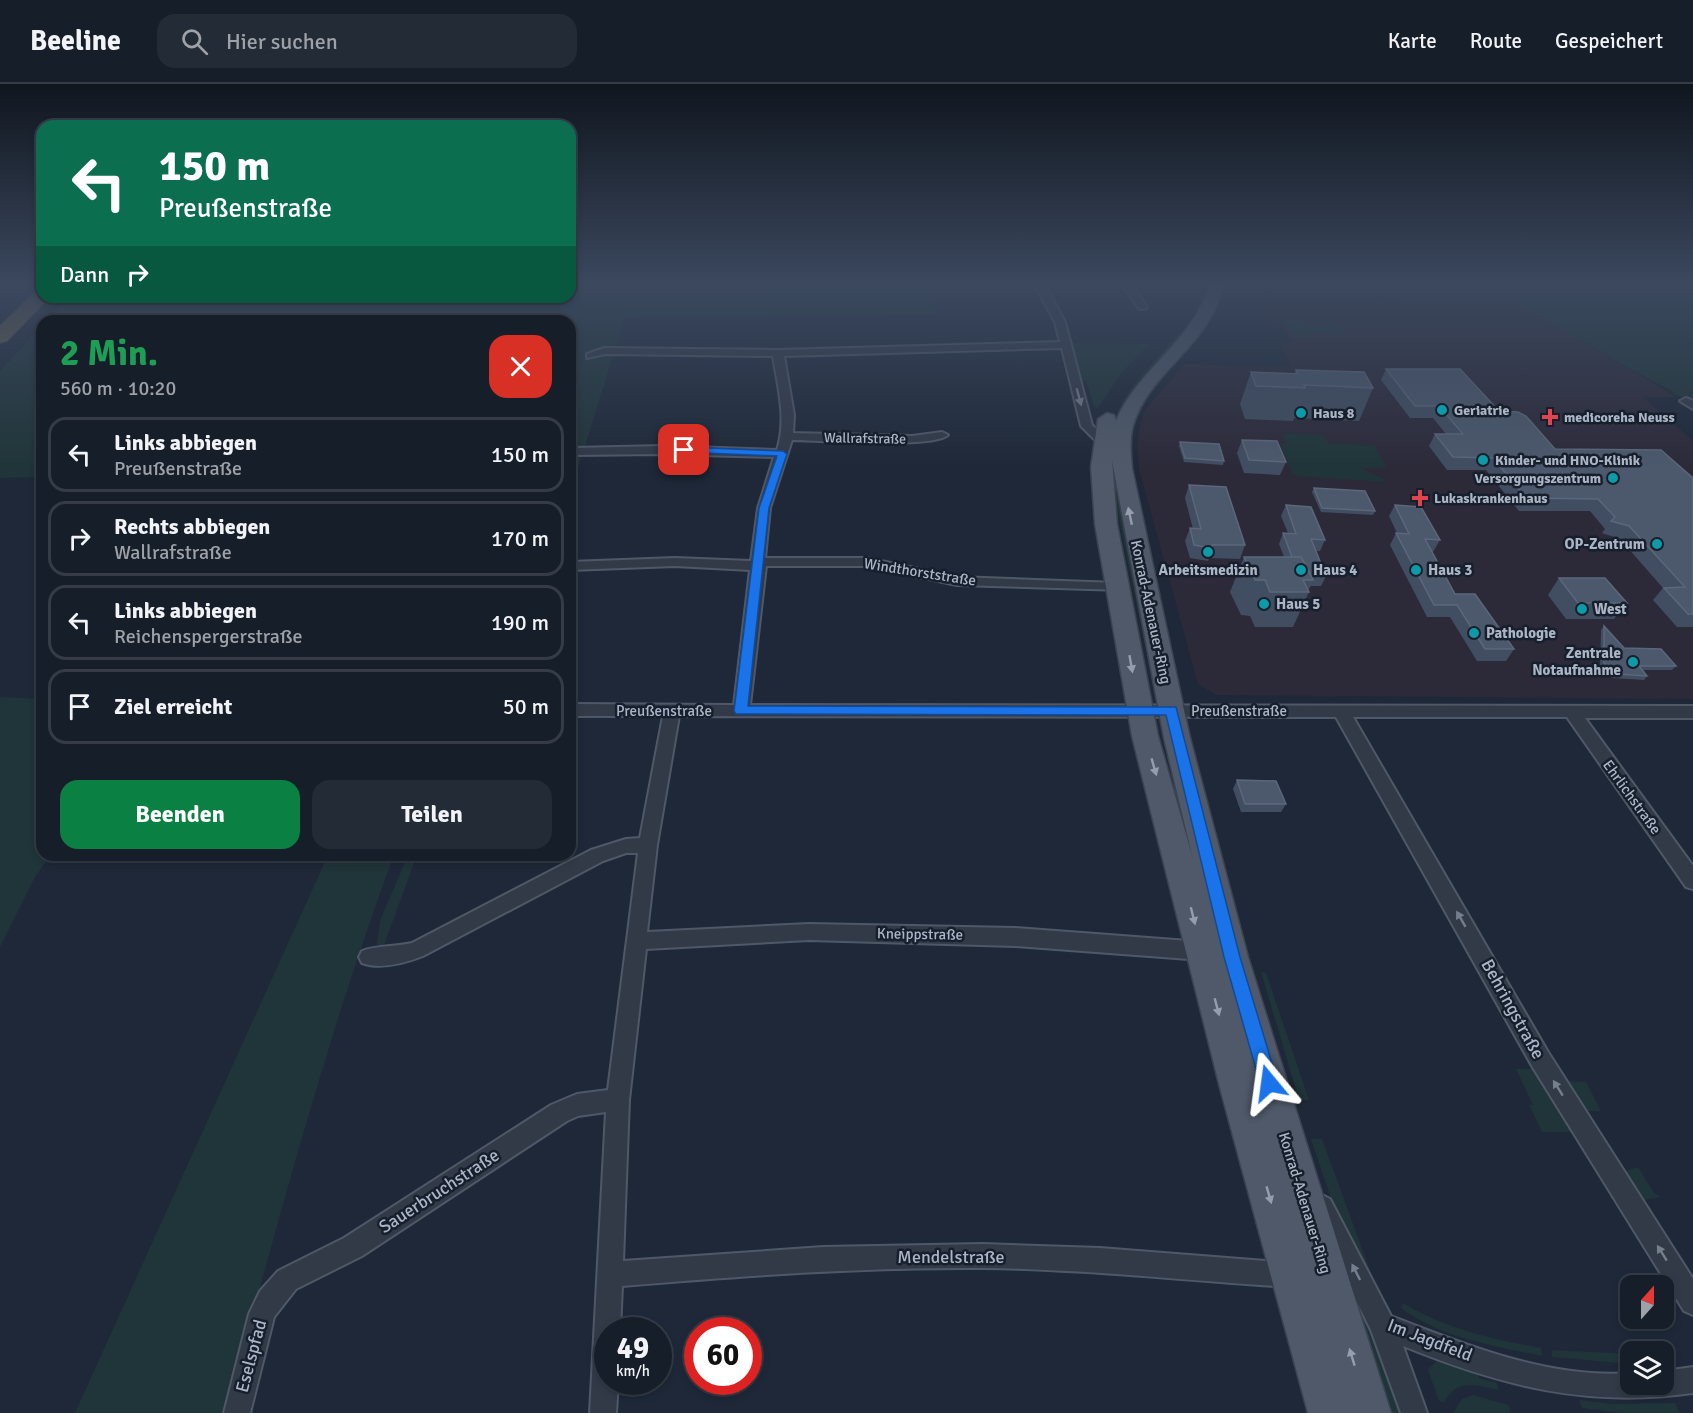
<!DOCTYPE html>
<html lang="de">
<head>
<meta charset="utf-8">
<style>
	body { margin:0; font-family:Signika,sans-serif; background:#232b36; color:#f1f3f6; height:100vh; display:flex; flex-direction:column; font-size:22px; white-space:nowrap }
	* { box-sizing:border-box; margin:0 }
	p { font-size:20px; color:#9ea2a8 }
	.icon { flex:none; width:33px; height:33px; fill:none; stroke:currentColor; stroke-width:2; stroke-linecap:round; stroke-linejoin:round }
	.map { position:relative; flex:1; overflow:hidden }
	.sheet { position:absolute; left:36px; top:231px; width:540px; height:546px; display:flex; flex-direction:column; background:#161e2a; border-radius:18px; box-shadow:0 3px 9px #0003,0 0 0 2px #353c47 }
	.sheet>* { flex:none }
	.hud { position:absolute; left:36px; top:36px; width:540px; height:183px; border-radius:18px; box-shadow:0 3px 9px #0003,0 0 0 2px #353c47; background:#0b6e4f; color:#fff; overflow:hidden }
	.needle { width:39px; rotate:21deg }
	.fabs { position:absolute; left:1620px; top:1191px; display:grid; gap:12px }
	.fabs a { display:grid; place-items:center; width:54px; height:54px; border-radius:12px; background:#161e2a; box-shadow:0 3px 9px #0003,0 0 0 2px #353c47; font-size:30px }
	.speed { position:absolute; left:594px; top:1233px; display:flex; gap:12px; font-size:30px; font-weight:700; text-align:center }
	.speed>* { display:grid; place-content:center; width:78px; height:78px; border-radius:50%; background:#161e2a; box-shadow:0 3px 9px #0003,0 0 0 2px #353c47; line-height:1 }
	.speed small { font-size:15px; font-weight:400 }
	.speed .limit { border:9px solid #d22; background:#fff; color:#111 }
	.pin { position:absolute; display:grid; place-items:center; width:51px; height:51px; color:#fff; margin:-26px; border-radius:12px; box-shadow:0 3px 9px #0006 }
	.me { position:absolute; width:66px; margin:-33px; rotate:344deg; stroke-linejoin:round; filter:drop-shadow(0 0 4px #0008) }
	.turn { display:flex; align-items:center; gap:21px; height:126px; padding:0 24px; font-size:27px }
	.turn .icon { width:78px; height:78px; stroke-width:2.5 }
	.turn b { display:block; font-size:42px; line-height:51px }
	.then { display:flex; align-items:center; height:57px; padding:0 24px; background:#0003; gap:12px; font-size:22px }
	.round { display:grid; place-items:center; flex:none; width:63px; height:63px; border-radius:18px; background:#232b36 }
	.overview { display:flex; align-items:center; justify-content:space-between; height:102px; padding:0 24px }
	h1 { font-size:36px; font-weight:800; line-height:45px; color:#1e9e55 }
	.button { display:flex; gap:12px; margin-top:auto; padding:12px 24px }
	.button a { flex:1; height:69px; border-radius:18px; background:#0b8043; color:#fff; font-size:24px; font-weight:800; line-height:69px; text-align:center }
	.button a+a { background:#232b36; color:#f1f3f6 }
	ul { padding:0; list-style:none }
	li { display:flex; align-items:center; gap:18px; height:75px; margin:0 12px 9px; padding:0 12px; border:3px solid #353c47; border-radius:18px }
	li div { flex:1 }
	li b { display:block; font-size:22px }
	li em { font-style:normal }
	header { display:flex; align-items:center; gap:36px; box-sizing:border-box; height:84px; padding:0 30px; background:#161e2a; border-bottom:2px solid #353c47 }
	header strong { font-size:28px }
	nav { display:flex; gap:33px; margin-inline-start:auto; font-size:21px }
	.search { width:420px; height:54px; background:#232b36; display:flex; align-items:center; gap:15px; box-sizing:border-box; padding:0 21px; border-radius:18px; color:#9ea2a8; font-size:22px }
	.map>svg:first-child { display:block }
</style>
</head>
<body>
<header>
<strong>Beeline</strong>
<div class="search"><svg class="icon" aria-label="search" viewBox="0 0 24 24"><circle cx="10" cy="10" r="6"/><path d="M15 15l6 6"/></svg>Hier suchen</div>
<nav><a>Karte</a><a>Route</a><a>Gespeichert</a></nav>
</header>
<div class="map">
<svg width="1693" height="1329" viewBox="0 0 1693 1329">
	<rect width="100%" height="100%" fill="#1e2838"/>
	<path fill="#2c2a39" d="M1498,206L1676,313H1643L1693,357V615L1216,611L1198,600L1139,385L1137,362L1140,340L1147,323L1185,280L1292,283L1280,259L1294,258L1280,239L1267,238L1263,232L1259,233L1264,227L1253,218L1345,216Z"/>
	<g fill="#203539">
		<path d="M570,198H929L938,230L625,233L570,410V237H47L69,213H570Z"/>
		<path d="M1208,198H1211C1197,257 1133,283 1118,335C1112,354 1114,376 1115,395L1156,595H1152L1111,395C1103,324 1132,302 1176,253C1191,237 1204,221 1208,198Z"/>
		<path d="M1410,198H1693V316L1672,310L1676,309L1630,285L1498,206L1424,209Z"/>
		<path d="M1301,236L1304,241L1337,240L1344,250L1310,249L1312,253H1298L1285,237Z"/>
		<path d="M42,242V393L0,394V287Z"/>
		<path d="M1075,259L1149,260L1122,288L1098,324L1094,323L1086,296H1079L1070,261Z"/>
		<path d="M1282,349L1323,351L1329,359L1374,361L1387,384H1361L1389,398L1297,392L1292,389L1281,360H1287Z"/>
		<path d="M0,613L42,615V771H51L35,793L0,863Z"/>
		<path d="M328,771H394C326,954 277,1141 226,1329H75Z"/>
		<path d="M408,771H417L384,861H377L380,837Z"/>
		<path d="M1261,888L1266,889L1309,1016H1299Z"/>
		<path d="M1516,985H1533L1573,1048H1542L1529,1021H1533Z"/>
		<path d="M1567,997L1586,998L1601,1027H1586Z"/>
		<path d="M1311,1055H1322L1372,1192L1335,1126Z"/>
		<path d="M1638,1083L1654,1109L1660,1113L1643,1116L1625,1087Z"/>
		<path d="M1346,1199L1352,1200L1389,1292L1401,1329H1386Z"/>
		<path d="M1403,1219C1446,1245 1492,1255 1541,1264L1542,1272C1494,1262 1441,1254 1401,1224Z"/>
		<path d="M1552,1266L1630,1270V1280L1552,1273Z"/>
		<path d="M1437,1277L1477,1286L1479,1294L1497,1299L1498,1306C1478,1301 1455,1295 1444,1318L1439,1317L1428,1286Z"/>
		<path d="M1473,1311L1508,1321L1511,1329H1453L1462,1315Z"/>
		<path d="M1579,1316L1613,1320L1675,1319L1680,1329H1624L1582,1324Z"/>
	</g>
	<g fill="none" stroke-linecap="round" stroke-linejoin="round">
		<defs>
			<g id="street">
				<path d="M1033,198H1043L1065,238L1092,341L1107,356V360H1099L1081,342L1062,264L784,272L794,331L793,349L912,352L942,348L948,351C932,365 819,356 792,356L770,424L765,474H867L957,493L1117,499L1122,500V506L957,501L867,482H766L750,621L1693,622V634H1585L1693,782V805L1686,803L1567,633H1353L1548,968L1693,1195V1231L1684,1227L1532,982L1336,633L679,632L657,761L647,848L809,840L1015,844L1202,858L1209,861L1212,867L1209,873L1202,876L1015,862L809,856L646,865L629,1016L623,1177L823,1163L983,1160L1100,1164L1291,1179L1300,1182L1303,1191L1300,1200L1291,1203C1188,1197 1086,1185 984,1184C863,1183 742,1192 622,1202L620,1246H608V1298H618L616,1329H590L606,1028L578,1032L567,1037L362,1172L296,1205L274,1233L250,1329H224L249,1230L260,1207L278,1187L344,1154L551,1021L577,1010L608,1006L638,769H626L603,777L423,872C405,879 381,886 362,879L359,873L362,867C377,861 395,863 412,859L591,766L626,755L640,754L663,632H570V620L734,621L750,486L675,482L570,486V478L675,474L751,477L758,424L774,373L663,370L574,371L570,370V364L663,362L777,366C787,335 778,304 773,272L605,270L587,274V270L604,264L778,266L1060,258L1055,238Z"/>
				<path d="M1121,198H1131L1147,223L1145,225H1139Z"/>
				<path d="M1686,314L1693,317V325L1680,317Z"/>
				<path d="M1322,1111L1330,1115L1391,1232C1465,1261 1550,1295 1630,1289V1300H1664V1287L1693,1283V1309C1587,1324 1502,1302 1403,1262L1427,1329H1401L1371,1246L1310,1123L1314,1115Z"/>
			</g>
			<path id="primary" d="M1210,198H1224C1211,263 1150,285 1133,342C1129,355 1131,371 1132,384L1190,654L1248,873L1391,1329H1308L1219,1000L1132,652L1095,440L1091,383L1098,335L1107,329L1114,331L1116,337C1138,284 1196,256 1210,198ZM1112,376L1164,654L1193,775L1158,652L1117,440Z"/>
			<path id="highway" d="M42,206V213H50L48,215L7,257L0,259V242L36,207Z"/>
		</defs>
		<use href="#street" stroke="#4f5867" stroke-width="4"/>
		<use href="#primary" stroke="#3b4352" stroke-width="3"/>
		<use href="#highway" stroke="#3c4553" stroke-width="2"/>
		<use href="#street" fill="#323a48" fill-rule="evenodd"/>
		<use href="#primary" fill="#4f5969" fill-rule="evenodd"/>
		<use href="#highway" fill="#6f634e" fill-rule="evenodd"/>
	</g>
	<g fill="#414e61">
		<path d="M1386,285L1499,327L1555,365L1693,394V543H1677L1653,516L1663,504L1620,455L1602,449L1605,445L1590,427H1519L1486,386H1447L1429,362L1435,350H1446L1433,334H1410L1381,296Z"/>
		<path d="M1296,286L1373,304L1359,337L1294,334L1293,337L1245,335L1240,320L1251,288L1294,290Z"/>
		<path d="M1242,356L1286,378L1280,391L1244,389L1237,369Z"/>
		<path d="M1180,358L1224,377L1223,381L1184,378L1179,362Z"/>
		<path d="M1189,401L1245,461L1240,475L1209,474L1208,477L1190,474L1185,457L1190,444L1193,445L1185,414Z"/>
		<path d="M1314,404L1375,427L1373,431L1321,428L1312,408Z"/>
		<path d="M1286,421L1325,456L1320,467H1315L1326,492L1321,502H1311L1308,506L1309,508L1293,543H1255L1250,532L1241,531L1230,508L1244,473H1284L1279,460L1283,449H1288L1281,432Z"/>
		<path d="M1395,421L1440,456L1433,468H1432L1455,510L1514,565L1506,577H1477L1450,533H1427L1390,461L1396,449H1397L1389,432Z"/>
		<path d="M1559,494L1627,519L1614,535H1566L1548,511Z"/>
		<path d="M1604,542L1624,564L1676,582L1672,586H1643L1647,592L1644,596L1612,594L1600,584L1601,546Z"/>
		<path d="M1237,696L1286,720L1281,728H1241L1233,705Z"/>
	</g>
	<g fill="#4c596c" stroke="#5b677a" stroke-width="1.5">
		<path d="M1386,285H1460L1499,327L1518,328L1526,332L1555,365L1661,366L1693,394V530H1688L1664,504L1685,503L1629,442L1611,437L1615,433L1598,415L1526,414L1493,374L1453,373L1435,350H1463L1439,322H1415Z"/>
		<path d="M1296,286L1364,288L1373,304L1304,301L1305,304L1256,302L1251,288L1298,290Z"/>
		<path d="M1242,356L1277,357L1286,378L1249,376Z"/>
		<path d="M1180,358L1219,360L1224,377L1185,374Z"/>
		<path d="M1189,401L1226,403L1245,461H1212V464L1194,461L1190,444L1201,445Z"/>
		<path d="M1314,404L1365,407L1375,427L1322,424Z"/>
		<path d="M1286,421L1311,423L1325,456L1311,455L1326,492L1311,491L1301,473H1292L1283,449L1296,450Z"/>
		<path d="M1395,421L1421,423L1440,456L1425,455L1455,510H1475L1514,565H1485L1457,521H1434L1396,449L1409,450Z"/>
		<path d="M1244,473H1301L1313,496H1303L1309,508H1270L1265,496H1255Z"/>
		<path d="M1559,494H1605L1627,519H1578Z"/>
		<path d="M1604,542L1624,564L1661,565L1676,582H1639L1647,592L1616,590L1604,579Z"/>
		<path d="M1237,696L1276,697L1286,720H1245Z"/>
	</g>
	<defs><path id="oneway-solid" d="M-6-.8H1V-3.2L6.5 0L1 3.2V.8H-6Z" transform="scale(1.5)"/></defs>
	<g fill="#757e8d">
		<use href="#oneway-solid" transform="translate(1079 313) rotate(75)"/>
		<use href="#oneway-solid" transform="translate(1461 835) rotate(-120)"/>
		<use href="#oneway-solid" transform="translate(1558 1004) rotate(-122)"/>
		<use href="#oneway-solid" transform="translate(1662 1169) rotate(-122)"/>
		<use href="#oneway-solid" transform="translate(1356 1188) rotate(-117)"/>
	</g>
	<g fill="#949eaf">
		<use href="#oneway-solid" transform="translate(1130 432) rotate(-102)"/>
		<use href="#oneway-solid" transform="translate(1131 580) rotate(80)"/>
		<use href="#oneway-solid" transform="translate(1154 683) rotate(74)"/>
		<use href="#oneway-solid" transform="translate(1193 832) rotate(76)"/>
		<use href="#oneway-solid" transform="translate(1217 923) rotate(75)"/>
		<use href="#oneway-solid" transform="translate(1269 1111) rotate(74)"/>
		<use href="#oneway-solid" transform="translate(1352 1273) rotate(-107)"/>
	</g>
	<linearGradient id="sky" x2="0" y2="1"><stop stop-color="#10161f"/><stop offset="0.52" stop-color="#3b485e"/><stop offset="1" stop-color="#3b485e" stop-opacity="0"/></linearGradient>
	<rect width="1693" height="384" fill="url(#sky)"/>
	<path fill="#1a73e8" stroke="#114b97" stroke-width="1.5" d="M684,363L783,367L787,370L769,424L748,622L1176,623L1240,873L1278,999L1276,1006L1269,1008L1263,1006L1260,999L1224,873L1166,631L736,630L734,627L759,424L777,372L681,368V364Z"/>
	<g fill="#0f9aa8" stroke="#171f2d" stroke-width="2">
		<circle cx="1442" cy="326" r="6"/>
		<circle cx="1301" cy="329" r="6"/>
		<circle cx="1483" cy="376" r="6"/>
		<circle cx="1613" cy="394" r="6"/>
		<circle cx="1657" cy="460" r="6"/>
		<circle cx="1208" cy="468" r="6"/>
		<circle cx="1301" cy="486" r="6"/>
		<circle cx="1416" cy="486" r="6"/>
		<circle cx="1264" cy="520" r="6"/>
		<circle cx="1582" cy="525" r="6"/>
		<circle cx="1474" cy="549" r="6"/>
		<circle cx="1633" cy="578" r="6"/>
	</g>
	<g fill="#e0444e" stroke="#171f2d" stroke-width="2">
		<path d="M1547 324h6v6h6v6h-6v6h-6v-6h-6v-6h6z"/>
		<path d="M1417 405h6v6h6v6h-6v6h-6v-6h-6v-6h6z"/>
	</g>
	<g text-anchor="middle" stroke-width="5" stroke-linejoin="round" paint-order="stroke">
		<g font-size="14" font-weight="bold" fill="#abb5c6" stroke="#171f2d" text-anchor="start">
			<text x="1454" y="331">Geriatrie</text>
			<text x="1313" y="334">Haus 8</text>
			<text x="1564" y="338">medicoreha Neuss</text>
			<text x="1495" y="381">Kinder- und HNO-Klinik</text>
			<text x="1601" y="399" text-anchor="end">Versorgungszentrum</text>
			<text x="1434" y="419">Lukaskrankenhaus</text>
		</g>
		<g font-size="14" fill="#abb5c6" stroke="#171f2d">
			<text transform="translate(865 354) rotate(1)" y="5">Wallrafstraße</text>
		</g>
		<g font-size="15" font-weight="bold" fill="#abb5c6" stroke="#171f2d" text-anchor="start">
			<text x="1645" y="465" text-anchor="end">OP-Zentrum</text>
			<text x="1208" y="491" text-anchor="middle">Arbeitsmedizin</text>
			<text x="1313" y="491">Haus 4</text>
			<text x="1428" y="491">Haus 3</text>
			<text x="1276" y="525">Haus 5</text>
			<text x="1594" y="530">West</text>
			<text x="1486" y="554">Pathologie</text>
			<text x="1621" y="574" text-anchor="end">Zentrale<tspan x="1621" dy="17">Notaufnahme</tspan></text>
		</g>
		<g font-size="15" fill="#abb5c6" stroke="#171f2d">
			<text transform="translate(920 488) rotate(9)" y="5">Windthorststraße</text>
			<text transform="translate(1151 528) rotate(78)" y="5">Konrad-Adenauer-Ring</text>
			<text x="664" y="632">Preußenstraße</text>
			<text x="1239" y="632">Preußenstraße</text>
			<text transform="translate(1632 713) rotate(54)" y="5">Ehrlichstraße</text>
			<text transform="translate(920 850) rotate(1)" y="5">Kneippstraße</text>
			<text transform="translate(1305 1119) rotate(73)" y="5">Konrad-Adenauer-Ring</text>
		</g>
		<g font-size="18" fill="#abb5c6" stroke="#171f2d">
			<text transform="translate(1513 925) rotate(61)" y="6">Behringstraße</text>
			<text transform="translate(439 1107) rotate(-33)" y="6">Sauerbruchstraße</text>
			<text x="951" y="1179">Mendelstraße</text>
			<text transform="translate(1430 1256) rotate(21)" y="6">Im Jagdfeld</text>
			<text transform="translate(251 1272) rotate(-75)" y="6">Eselspfad</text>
		</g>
	</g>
</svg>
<div class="fabs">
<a><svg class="needle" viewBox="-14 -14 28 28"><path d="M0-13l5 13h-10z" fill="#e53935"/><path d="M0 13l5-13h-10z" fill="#9ea2a8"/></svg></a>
<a><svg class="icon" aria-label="layers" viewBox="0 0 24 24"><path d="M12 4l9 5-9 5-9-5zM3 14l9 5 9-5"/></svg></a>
</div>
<div class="speed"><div>49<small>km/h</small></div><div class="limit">60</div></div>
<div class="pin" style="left:684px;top:366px;background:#d93025"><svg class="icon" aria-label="arrive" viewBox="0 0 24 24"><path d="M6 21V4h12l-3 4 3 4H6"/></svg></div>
<svg class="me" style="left:1269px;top:999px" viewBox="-20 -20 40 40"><path d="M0-17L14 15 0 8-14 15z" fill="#1a73e8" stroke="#fff" stroke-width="4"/></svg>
<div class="hud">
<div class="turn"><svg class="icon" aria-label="left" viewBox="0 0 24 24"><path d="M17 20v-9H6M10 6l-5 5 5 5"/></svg><div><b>150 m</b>Preußenstraße</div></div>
<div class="then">Dann<svg class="icon" aria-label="right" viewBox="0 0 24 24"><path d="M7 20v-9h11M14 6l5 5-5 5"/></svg></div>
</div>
<section class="sheet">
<div class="overview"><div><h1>2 Min.</h1><p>560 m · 10:20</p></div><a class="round" style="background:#d93025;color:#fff"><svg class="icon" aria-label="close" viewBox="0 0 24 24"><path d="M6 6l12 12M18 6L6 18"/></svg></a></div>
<ul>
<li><svg class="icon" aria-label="left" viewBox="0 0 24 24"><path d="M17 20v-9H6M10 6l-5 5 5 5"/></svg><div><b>Links abbiegen</b><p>Preußenstraße</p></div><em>150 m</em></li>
<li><svg class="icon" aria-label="right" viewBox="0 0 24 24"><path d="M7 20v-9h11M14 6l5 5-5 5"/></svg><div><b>Rechts abbiegen</b><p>Wallrafstraße</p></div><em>170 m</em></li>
<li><svg class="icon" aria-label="left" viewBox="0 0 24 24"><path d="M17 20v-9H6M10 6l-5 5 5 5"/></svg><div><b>Links abbiegen</b><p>Reichenspergerstraße</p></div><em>190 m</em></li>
<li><svg class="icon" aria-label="arrive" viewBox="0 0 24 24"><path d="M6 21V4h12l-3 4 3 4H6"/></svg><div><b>Ziel erreicht</b></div><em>50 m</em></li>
</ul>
<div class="button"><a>Beenden</a><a>Teilen</a></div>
</section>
</div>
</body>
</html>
